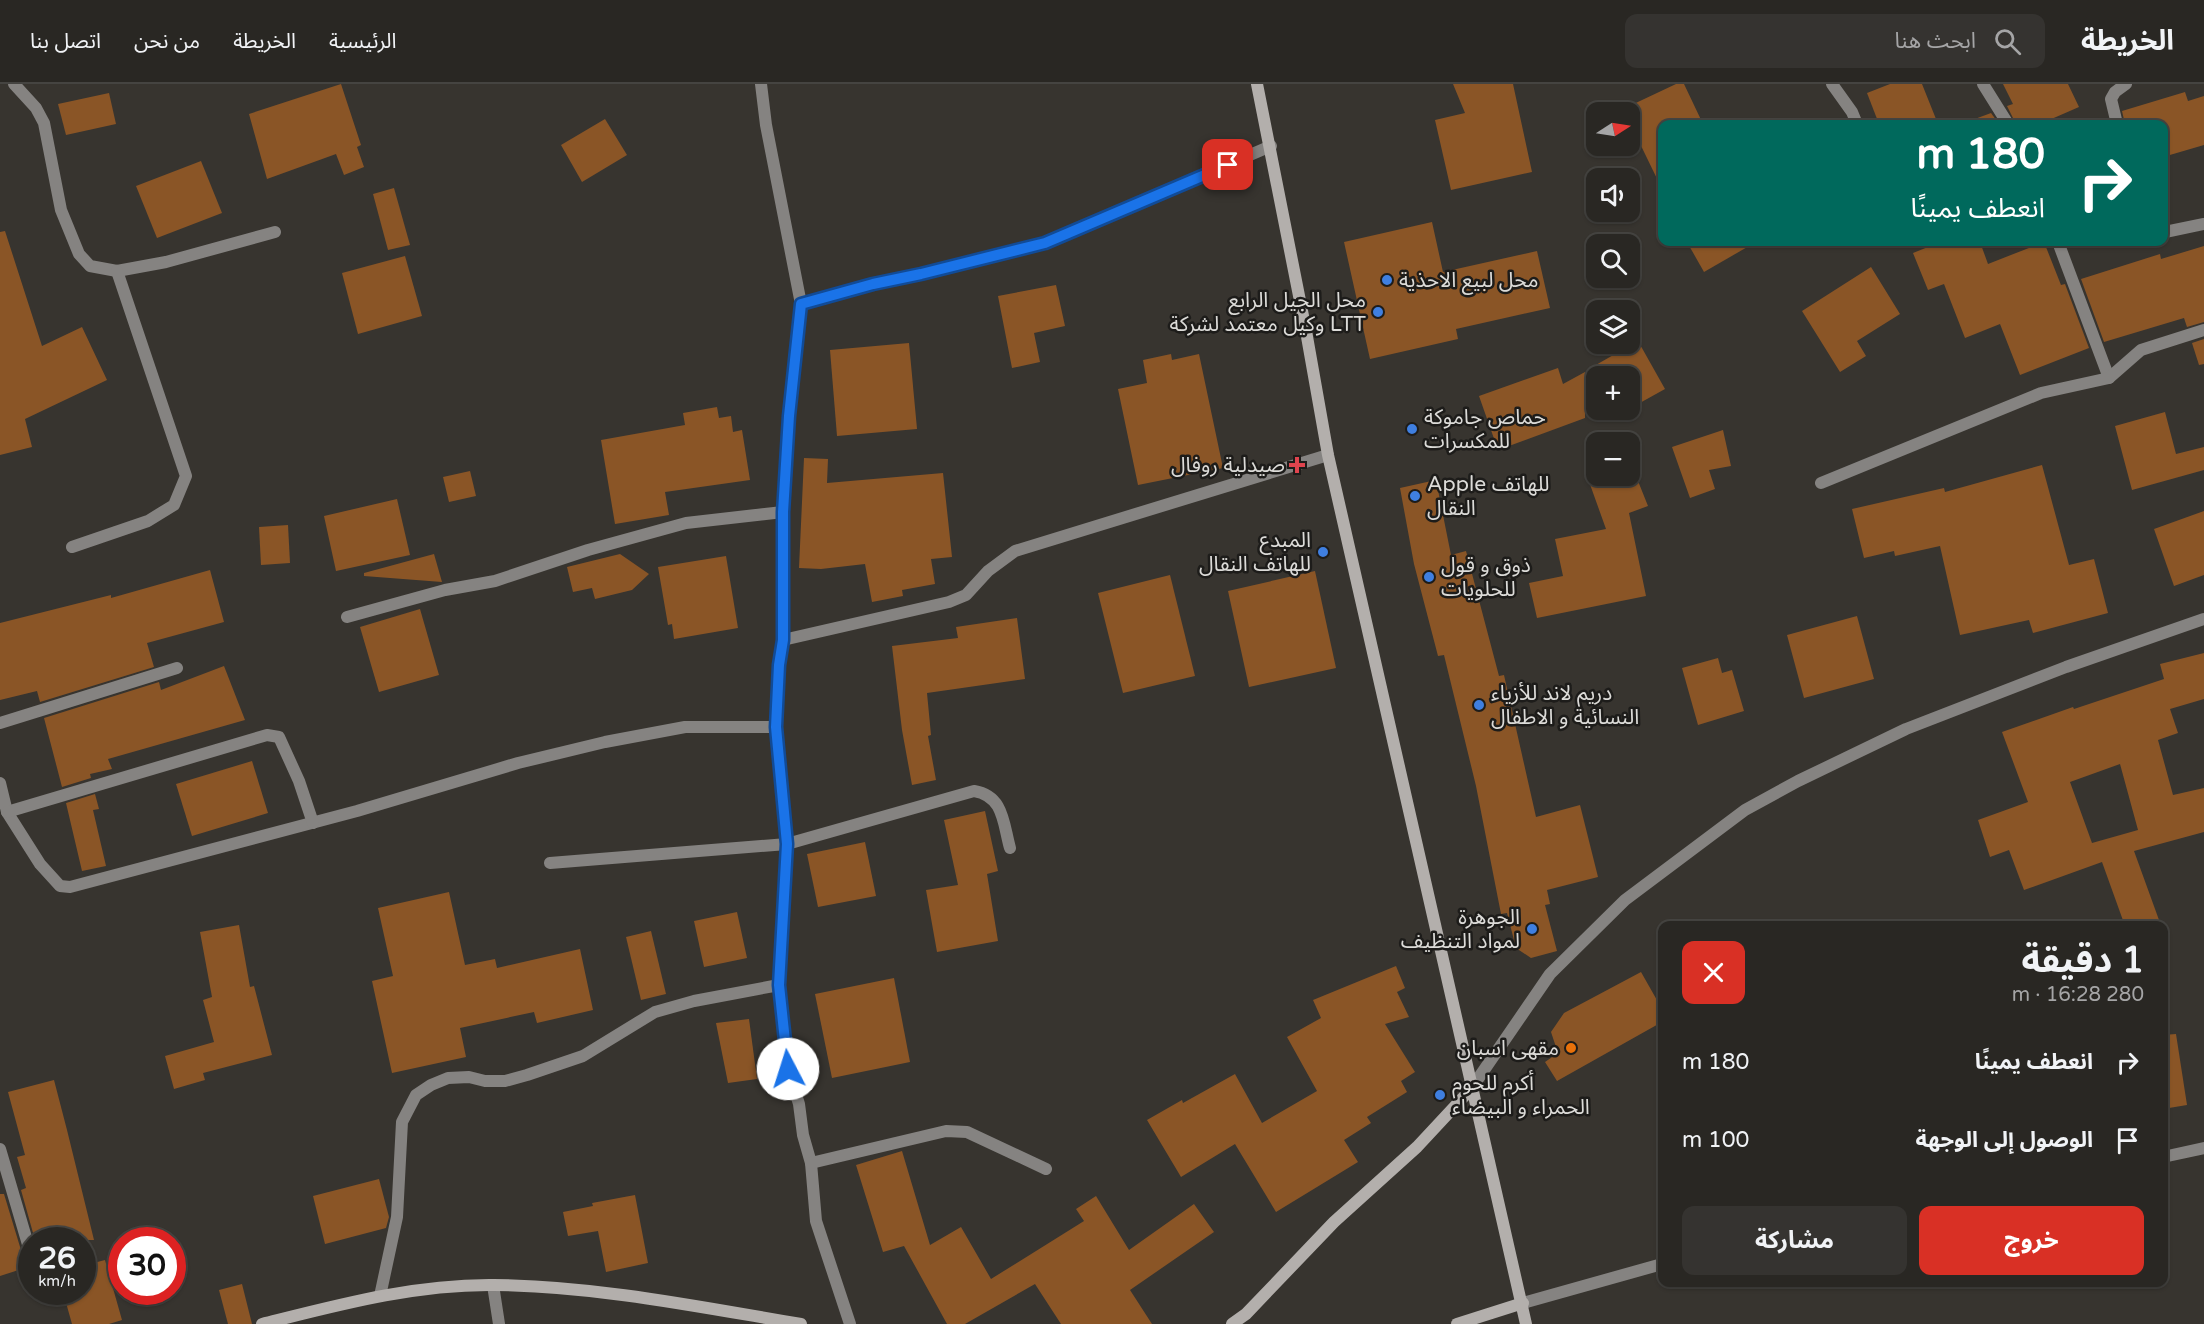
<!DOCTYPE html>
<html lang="ar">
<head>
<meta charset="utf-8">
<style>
	body { margin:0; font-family:"Varela Round","Noto Sans Arabic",sans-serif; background:#353330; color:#f1f3f6; direction:rtl; height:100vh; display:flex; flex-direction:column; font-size:22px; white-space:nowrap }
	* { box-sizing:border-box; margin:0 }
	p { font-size:20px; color:#a5a5a6 }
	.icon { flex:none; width:33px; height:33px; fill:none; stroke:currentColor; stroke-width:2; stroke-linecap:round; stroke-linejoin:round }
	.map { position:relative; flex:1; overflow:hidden; direction:ltr }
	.panel { position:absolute; left:1658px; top:837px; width:510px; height:366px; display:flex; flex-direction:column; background:#292723; border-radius:12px; box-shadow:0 2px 4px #0004,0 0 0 2px #454441; direction:rtl }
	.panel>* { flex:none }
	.banner { position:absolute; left:1658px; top:36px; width:510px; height:126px; border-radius:12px; box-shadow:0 2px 4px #0004,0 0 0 2px #454441; direction:rtl; background:#00695c; color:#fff; overflow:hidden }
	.needle { width:39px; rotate:78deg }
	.buttons { position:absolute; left:1586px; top:18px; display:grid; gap:12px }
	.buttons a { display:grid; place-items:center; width:54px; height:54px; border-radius:12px; background:#292723; box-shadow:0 2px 4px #0004,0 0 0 2px #454441; font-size:30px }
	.speed { position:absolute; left:18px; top:1143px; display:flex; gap:12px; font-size:30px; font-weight:700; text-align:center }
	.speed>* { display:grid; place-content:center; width:78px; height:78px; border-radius:50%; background:#292723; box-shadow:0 2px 4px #0004,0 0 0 2px #454441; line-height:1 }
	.speed small { font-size:15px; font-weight:400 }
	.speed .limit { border:9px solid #d22; background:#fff; color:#111 }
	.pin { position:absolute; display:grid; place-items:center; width:51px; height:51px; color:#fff; margin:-26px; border-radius:12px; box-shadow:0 3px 9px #0006 }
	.me { position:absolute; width:66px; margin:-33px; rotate:355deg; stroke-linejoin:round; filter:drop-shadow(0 0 4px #0008) }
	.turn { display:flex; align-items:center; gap:21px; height:126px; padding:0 24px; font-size:27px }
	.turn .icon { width:78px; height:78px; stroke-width:2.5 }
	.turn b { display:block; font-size:42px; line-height:51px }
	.round { display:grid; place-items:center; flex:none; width:63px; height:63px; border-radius:12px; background:#353330 }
	.summary { display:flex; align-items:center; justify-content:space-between; height:102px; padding:0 24px }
	h1 { font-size:36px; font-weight:700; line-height:45px }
	.cta { display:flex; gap:12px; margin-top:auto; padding:12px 24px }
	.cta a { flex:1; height:69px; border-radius:12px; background:#d93025; color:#fff; font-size:24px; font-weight:700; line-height:69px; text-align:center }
	.cta a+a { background:#353330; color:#f1f3f6 }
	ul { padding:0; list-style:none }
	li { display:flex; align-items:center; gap:18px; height:78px; padding:0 24px }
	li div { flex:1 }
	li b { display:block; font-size:22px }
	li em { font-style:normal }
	header { display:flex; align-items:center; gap:36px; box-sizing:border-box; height:84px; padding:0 30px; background:#292723; border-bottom:2px solid #454441 }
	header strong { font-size:28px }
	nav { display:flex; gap:33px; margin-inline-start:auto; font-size:21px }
	.search { width:420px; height:54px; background:#353330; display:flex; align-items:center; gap:15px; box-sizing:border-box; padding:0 21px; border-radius:12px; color:#a5a5a6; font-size:22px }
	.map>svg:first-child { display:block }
</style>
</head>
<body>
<header>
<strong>الخريطة</strong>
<div class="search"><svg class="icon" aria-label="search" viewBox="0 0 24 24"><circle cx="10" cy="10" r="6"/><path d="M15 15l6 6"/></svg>ابحث هنا</div>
<nav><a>الرئيسية</a><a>الخريطة</a><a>من نحن</a><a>اتصل بنا</a></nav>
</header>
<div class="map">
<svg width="2204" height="1240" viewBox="0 0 2204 1240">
	<rect width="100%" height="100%" fill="#37342f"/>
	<g fill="#8a5526" fill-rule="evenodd">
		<path d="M341,0L361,61L357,63L364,83L344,91L336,70L267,95L249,30Z"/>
		<path d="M1453,0H1513L1532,88L1451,106L1435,36L1465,29Z"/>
		<path d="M1676,0H1684L1703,40H1662V105L1629,37V28H1625L1623,25Z"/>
		<path d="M1890,0H1922L1938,40H1879L1867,9Z"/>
		<path d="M2003,0H2068L2079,23L2040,40H2016L2007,22L2013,20Z"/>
		<path d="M2185,8L2188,17L2204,12V61L2163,73V40H2125L2122,27Z"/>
		<path d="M109,9L116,40L66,51L58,20Z"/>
		<path d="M1991,29L1999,40H1965L1964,39Z"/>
		<path d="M605,35L627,71L582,98L561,61Z"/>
		<path d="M201,77L222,129L157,154L136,102Z"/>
		<path d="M394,104L410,161L388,166L373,110Z"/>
		<path d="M1432,138L1443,188L1537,167L1550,224L1456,245L1458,255L1370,275L1344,158Z"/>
		<path d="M5,147L42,262L82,243L107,296L25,335L32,363L0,371V148Z"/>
		<path d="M1687,158H1756L1704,188Z"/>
		<path d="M1950,158H1980L1988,180L2044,158L2061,201L2065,200L2089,264L2020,291L2000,240L1965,254L1944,200L1928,206L1913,169L1933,161Z"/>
		<path d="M2204,162V238L2187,243L2184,234L2104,258L2081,195L2160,170L2161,175Z"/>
		<path d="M405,172L422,232L358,250L342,189Z"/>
		<path d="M1871,183L1900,230L1857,257L1866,272L1840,288L1802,227Z"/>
		<path d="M1056,201L1065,242L1034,249L1040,278L1012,284L998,212Z"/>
		<path d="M2204,255V280L2199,281L2192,259Z"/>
		<path d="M1638,257L1665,305L1629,325V292H1596V301L1587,286Z"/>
		<path d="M909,259L917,345L837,352L830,266Z"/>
		<path d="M1171,270L1172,276L1199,270L1223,384L1138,401L1118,305L1147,299L1143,276Z"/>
		<path d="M1558,284L1563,300L1585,288V334L1498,366L1479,312Z"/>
		<path d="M717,323L719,334L731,332L733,348L742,346L750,396L665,408L669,431L615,440L601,356L685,341L683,329Z"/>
		<path d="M2165,328L2176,370L2204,363V386L2132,406L2115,342Z"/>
		<path d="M1723,346L1731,382L1709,386L1715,405L1690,414L1672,363Z"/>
		<path d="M804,374L828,375L827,399L943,389L952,473L931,475L935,500L902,506L903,512L872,518L865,480L821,485L799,484Z"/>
		<path d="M2042,381L2069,481L2094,475L2108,529L2033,549L2029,536L1960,551L1940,462L1895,472L1894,467L1864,474L1852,425L1944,404L1945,408Z"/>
		<path d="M470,387L476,412L449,418L443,393Z"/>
		<path d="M1587,392H1636L1648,422L1629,429L1646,512L1537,534L1529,499L1563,492L1555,455L1606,445Z"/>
		<path d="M1436,396L1451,471L1466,467L1499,592L1504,591L1536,733L1580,721L1598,793L1547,806L1550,820L1545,821L1557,867L1531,874L1516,864L1507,829L1501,830L1476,702L1444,571L1438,572L1414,480L1400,404Z"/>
		<path d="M397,415L410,471L336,487L324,432Z"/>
		<path d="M2204,427V491L2174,502L2154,445Z"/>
		<path d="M288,441L290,479L261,481L259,443Z"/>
		<path d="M434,470L442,498L364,492V489Z"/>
		<path d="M620,470L649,490L632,506L595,515L592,504L573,508L567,483Z"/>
		<path d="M726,472L738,544L674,555L672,540L668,541L658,483Z"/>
		<path d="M210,486L224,538L147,559L154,583L40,618L37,607L0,616V539L111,511V514Z"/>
		<path d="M1315,487L1336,584L1249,603L1228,507Z"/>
		<path d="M1170,491L1195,592L1123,609L1098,509Z"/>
		<path d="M420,525L439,591L379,608L360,543Z"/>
		<path d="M1857,532L1874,595L1804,614L1787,551Z"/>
		<path d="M1017,534L1025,595L927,609L931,651L928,652L936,696L912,701L902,646L892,562L958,554L956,543Z"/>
		<path d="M2204,569V615L2170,625L2178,649L2158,656L2173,711L2204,704V748L2134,767L2159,836L2143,842H2125L2102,778L2024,806L2009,766L1990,773L1978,736L2028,718L2002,648L2073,623L2074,625L2164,595L2160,580ZM2120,680L2138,746L2092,759L2070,698Z"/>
		<path d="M1718,574L1722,589L1732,586L1744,627L1698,641L1682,584Z"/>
		<path d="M224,582L245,636L108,675L112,685L90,690L91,694L62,703L44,634L159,598L161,606Z"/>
		<path d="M252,677L268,729L192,752L176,700Z"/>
		<path d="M95,710L99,725L93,726L106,782L82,787L66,719Z"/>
		<path d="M985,727L998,787L987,790L998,857L937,868L926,806L958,801L944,736Z"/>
		<path d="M865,758L876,812L818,823L807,770Z"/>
		<path d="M449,808L465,881L495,875L497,884L580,865L593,926L537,939L534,928L460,944L466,973L392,989L372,897L393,892L378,824Z"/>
		<path d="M737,828L747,874L704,883L694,837Z"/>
		<path d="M239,841L250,903L254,902L272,971L203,989L205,996L174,1005L165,972L214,958L203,916L212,913L200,848Z"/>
		<path d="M651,847L666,910L641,916L626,853Z"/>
		<path d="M1396,882L1405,904L1397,908L1409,933L1385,940L1415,988L1401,997L1407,1008L1367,1033L1371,1039L1344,1056L1358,1078L1276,1128L1235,1060L1181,1093L1147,1036L1182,1016L1183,1019L1235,990L1262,1039L1317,1007L1287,953L1321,934L1313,916Z"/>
		<path d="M1641,888L1662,925V938L1557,997L1545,978L1558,969L1551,948L1564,929Z"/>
		<path d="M894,894L910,978L832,994L815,910Z"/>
		<path d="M749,935L757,995L728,999L716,939Z"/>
		<path d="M2176,950L2187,1021L2163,1025V951Z"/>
		<path d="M54,996L67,1046L94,1156H35L21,1106L26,1104L17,1073L25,1071L8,1008Z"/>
		<path d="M902,1067L930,1161L961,1143L991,1195L1084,1137L1076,1125L1096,1112L1129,1166L1194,1120L1214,1148L1130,1206L1152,1240H1061L1035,1200L965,1240H947L904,1162L883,1168L856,1081Z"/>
		<path d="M379,1095L389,1133L386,1144L325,1160L313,1112Z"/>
		<path d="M0,1110H4L24,1176L28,1183L0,1192Z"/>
		<path d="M635,1111L648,1179L606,1188L598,1147L568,1152L563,1128L593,1122L592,1119Z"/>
		<path d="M105,1176L122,1236L109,1240H72L63,1208H82V1182Z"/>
		<path d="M242,1200L252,1240H228L219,1206Z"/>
	</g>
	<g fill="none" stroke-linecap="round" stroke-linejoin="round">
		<g stroke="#858381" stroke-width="12">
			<path d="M14,0L36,24L44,39L61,126L79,170L90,182L117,187L166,178L275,148"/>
			<path d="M761,0L766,41L801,220L789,332L783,428V556L779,581L776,643L787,760L779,901L788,985L799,1020L803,1051L811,1079L816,1137L850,1240"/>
			<path d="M1832,0L1852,28L1857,40"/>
			<path d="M1983,0L2008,40"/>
			<path d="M2117,40L2111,15L2115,8L2126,0"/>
			<path d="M2163,147L2165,148L2204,140"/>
			<path d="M2058,158L2109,294"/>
			<path d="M801,220L873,200L921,190L1045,159L1271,62"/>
			<path d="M1821,399L2041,309L2109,294L2141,266L2204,246"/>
			<path d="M72,463L148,437L174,421L186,392L117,187"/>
			<path d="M347,533L445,506L495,497L588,466L686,439L783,428"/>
			<path d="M783,556L949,518L966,511L988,487L1015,467L1328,371"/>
			<path d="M0,639L177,584"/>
			<path d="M0,699L7,728L40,780L60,802L70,803L357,727L518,679L605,658L685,643H776"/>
			<path d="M7,728L267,651L279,653L299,697L313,739"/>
			<path d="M550,779L787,760L974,707C1004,712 1003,739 1010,764"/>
			<path d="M1471,1005L1550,890L1625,816L1745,726L1798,697L1906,645L2066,583L2204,535"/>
			<path d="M0,1065L32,1174"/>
			<path d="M2163,1073L2204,1064"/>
			<path d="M811,1079L946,1047L967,1048L1046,1085"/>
			<path d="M493,1201L499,1240"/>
			<path d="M380,1212L397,1133L402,1038L416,1011L431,1001L448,994L469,993L485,997H505L527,991L583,972L655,928L694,917L779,901"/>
			<path d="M1523,1219L1662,1180"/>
		</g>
		<g stroke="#b3afac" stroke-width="12">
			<path d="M1257,0L1306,247L1328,371L1526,1240"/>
			<path d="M262,1240C338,1221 415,1200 494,1201C597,1202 700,1223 801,1240"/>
			<path d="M1232,1240L1246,1230L1334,1138L1417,1063L1471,1005"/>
			<path d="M1457,1240L1523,1219"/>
		</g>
	</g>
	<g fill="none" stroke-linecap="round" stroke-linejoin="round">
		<defs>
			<path id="route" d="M788,985L779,901L787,760L776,643L779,581L783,556V428L789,332L801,220L873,200L921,190L1045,159L1228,81"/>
		</defs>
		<use href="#route" stroke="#114b97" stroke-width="15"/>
		<use href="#route" stroke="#1a73e8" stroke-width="10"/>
	</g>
	<g fill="#3f7fe0" stroke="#1d1c1a" stroke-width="2">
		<circle cx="1387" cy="196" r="6"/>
		<circle cx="1378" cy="228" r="6"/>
		<circle cx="1412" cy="345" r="6"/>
		<circle cx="1415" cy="412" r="6"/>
		<circle cx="1323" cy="468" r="6"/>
		<circle cx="1429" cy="493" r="6"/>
		<circle cx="1479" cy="621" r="6"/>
		<circle cx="1532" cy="845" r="6"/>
		<circle cx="1440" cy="1011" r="6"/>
	</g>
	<path fill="#e0444e" stroke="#1d1c1a" stroke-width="2" d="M1294 372h6v6h6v6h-6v6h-6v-6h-6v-6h6z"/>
	<circle fill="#e8710a" stroke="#1d1c1a" stroke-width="2" cx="1571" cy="964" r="6"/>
	<g text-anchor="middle" stroke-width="5" stroke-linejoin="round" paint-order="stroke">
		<g font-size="21" fill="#dcdbd8" stroke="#1d1c1a" text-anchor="start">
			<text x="1399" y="203">محل لبيع الاحذية</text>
			<text x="1366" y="223" text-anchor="end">محل الجيل الرابع<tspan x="1366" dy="24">وكيل معتمد لشركة LTT</tspan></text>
			<text x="1424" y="340">حماص جاموكة<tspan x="1424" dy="24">للمكسرات</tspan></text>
			<text x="1285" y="388" text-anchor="end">صيدلية روفال</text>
			<text x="1427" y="407">Apple للهاتف<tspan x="1427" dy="24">النقال</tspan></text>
			<text x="1311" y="463" text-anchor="end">المبدع<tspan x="1311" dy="24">للهاتف النقال</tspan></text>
			<text x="1441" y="488">ذوق و قول<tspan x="1441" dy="24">للحلويات</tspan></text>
			<text x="1491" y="616">دريم لاند للأزياء<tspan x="1491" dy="24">النسائية و الاطفال</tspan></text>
			<text x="1520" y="840" text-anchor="end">الجوهرة<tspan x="1520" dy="24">لمواد التنظيف</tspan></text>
			<text x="1559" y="971" text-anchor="end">مقهى اسبان</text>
			<text x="1452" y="1006">أكرم للحوم<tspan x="1452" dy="24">الحمراء و البيضاء</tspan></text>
		</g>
	</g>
</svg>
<div class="buttons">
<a><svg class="needle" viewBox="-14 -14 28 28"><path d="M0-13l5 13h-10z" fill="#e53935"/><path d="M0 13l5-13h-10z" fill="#a5a5a6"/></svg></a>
<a><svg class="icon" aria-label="sound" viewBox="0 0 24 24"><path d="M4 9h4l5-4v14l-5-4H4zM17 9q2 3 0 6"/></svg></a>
<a><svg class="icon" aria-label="search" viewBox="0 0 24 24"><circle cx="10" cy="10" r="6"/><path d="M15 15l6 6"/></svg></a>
<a><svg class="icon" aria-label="layers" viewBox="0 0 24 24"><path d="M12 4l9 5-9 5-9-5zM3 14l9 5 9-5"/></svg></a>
<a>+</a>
<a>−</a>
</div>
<div class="speed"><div>26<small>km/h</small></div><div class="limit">30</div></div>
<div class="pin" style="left:1228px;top:81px;background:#d93025"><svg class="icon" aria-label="arrive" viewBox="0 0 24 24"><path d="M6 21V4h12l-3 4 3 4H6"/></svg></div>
<svg class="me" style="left:788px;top:985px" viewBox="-20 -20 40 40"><circle r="19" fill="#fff"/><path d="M0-13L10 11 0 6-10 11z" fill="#1a73e8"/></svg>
<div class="banner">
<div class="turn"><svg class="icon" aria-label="right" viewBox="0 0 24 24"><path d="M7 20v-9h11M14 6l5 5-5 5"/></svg><div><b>180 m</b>انعطف يمينًا</div></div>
</div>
<section class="panel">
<div class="summary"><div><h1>1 دقيقة</h1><p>280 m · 16:28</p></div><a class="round" style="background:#d93025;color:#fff"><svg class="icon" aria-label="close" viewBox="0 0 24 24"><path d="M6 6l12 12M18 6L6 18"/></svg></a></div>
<ul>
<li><svg class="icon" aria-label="right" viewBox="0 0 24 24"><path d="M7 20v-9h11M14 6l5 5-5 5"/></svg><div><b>انعطف يمينًا</b></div><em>180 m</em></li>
<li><svg class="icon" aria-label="arrive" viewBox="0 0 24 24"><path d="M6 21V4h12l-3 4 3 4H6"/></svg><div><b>الوصول إلى الوجهة</b></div><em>100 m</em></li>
</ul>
<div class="cta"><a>خروج</a><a>مشاركة</a></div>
</section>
</div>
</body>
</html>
